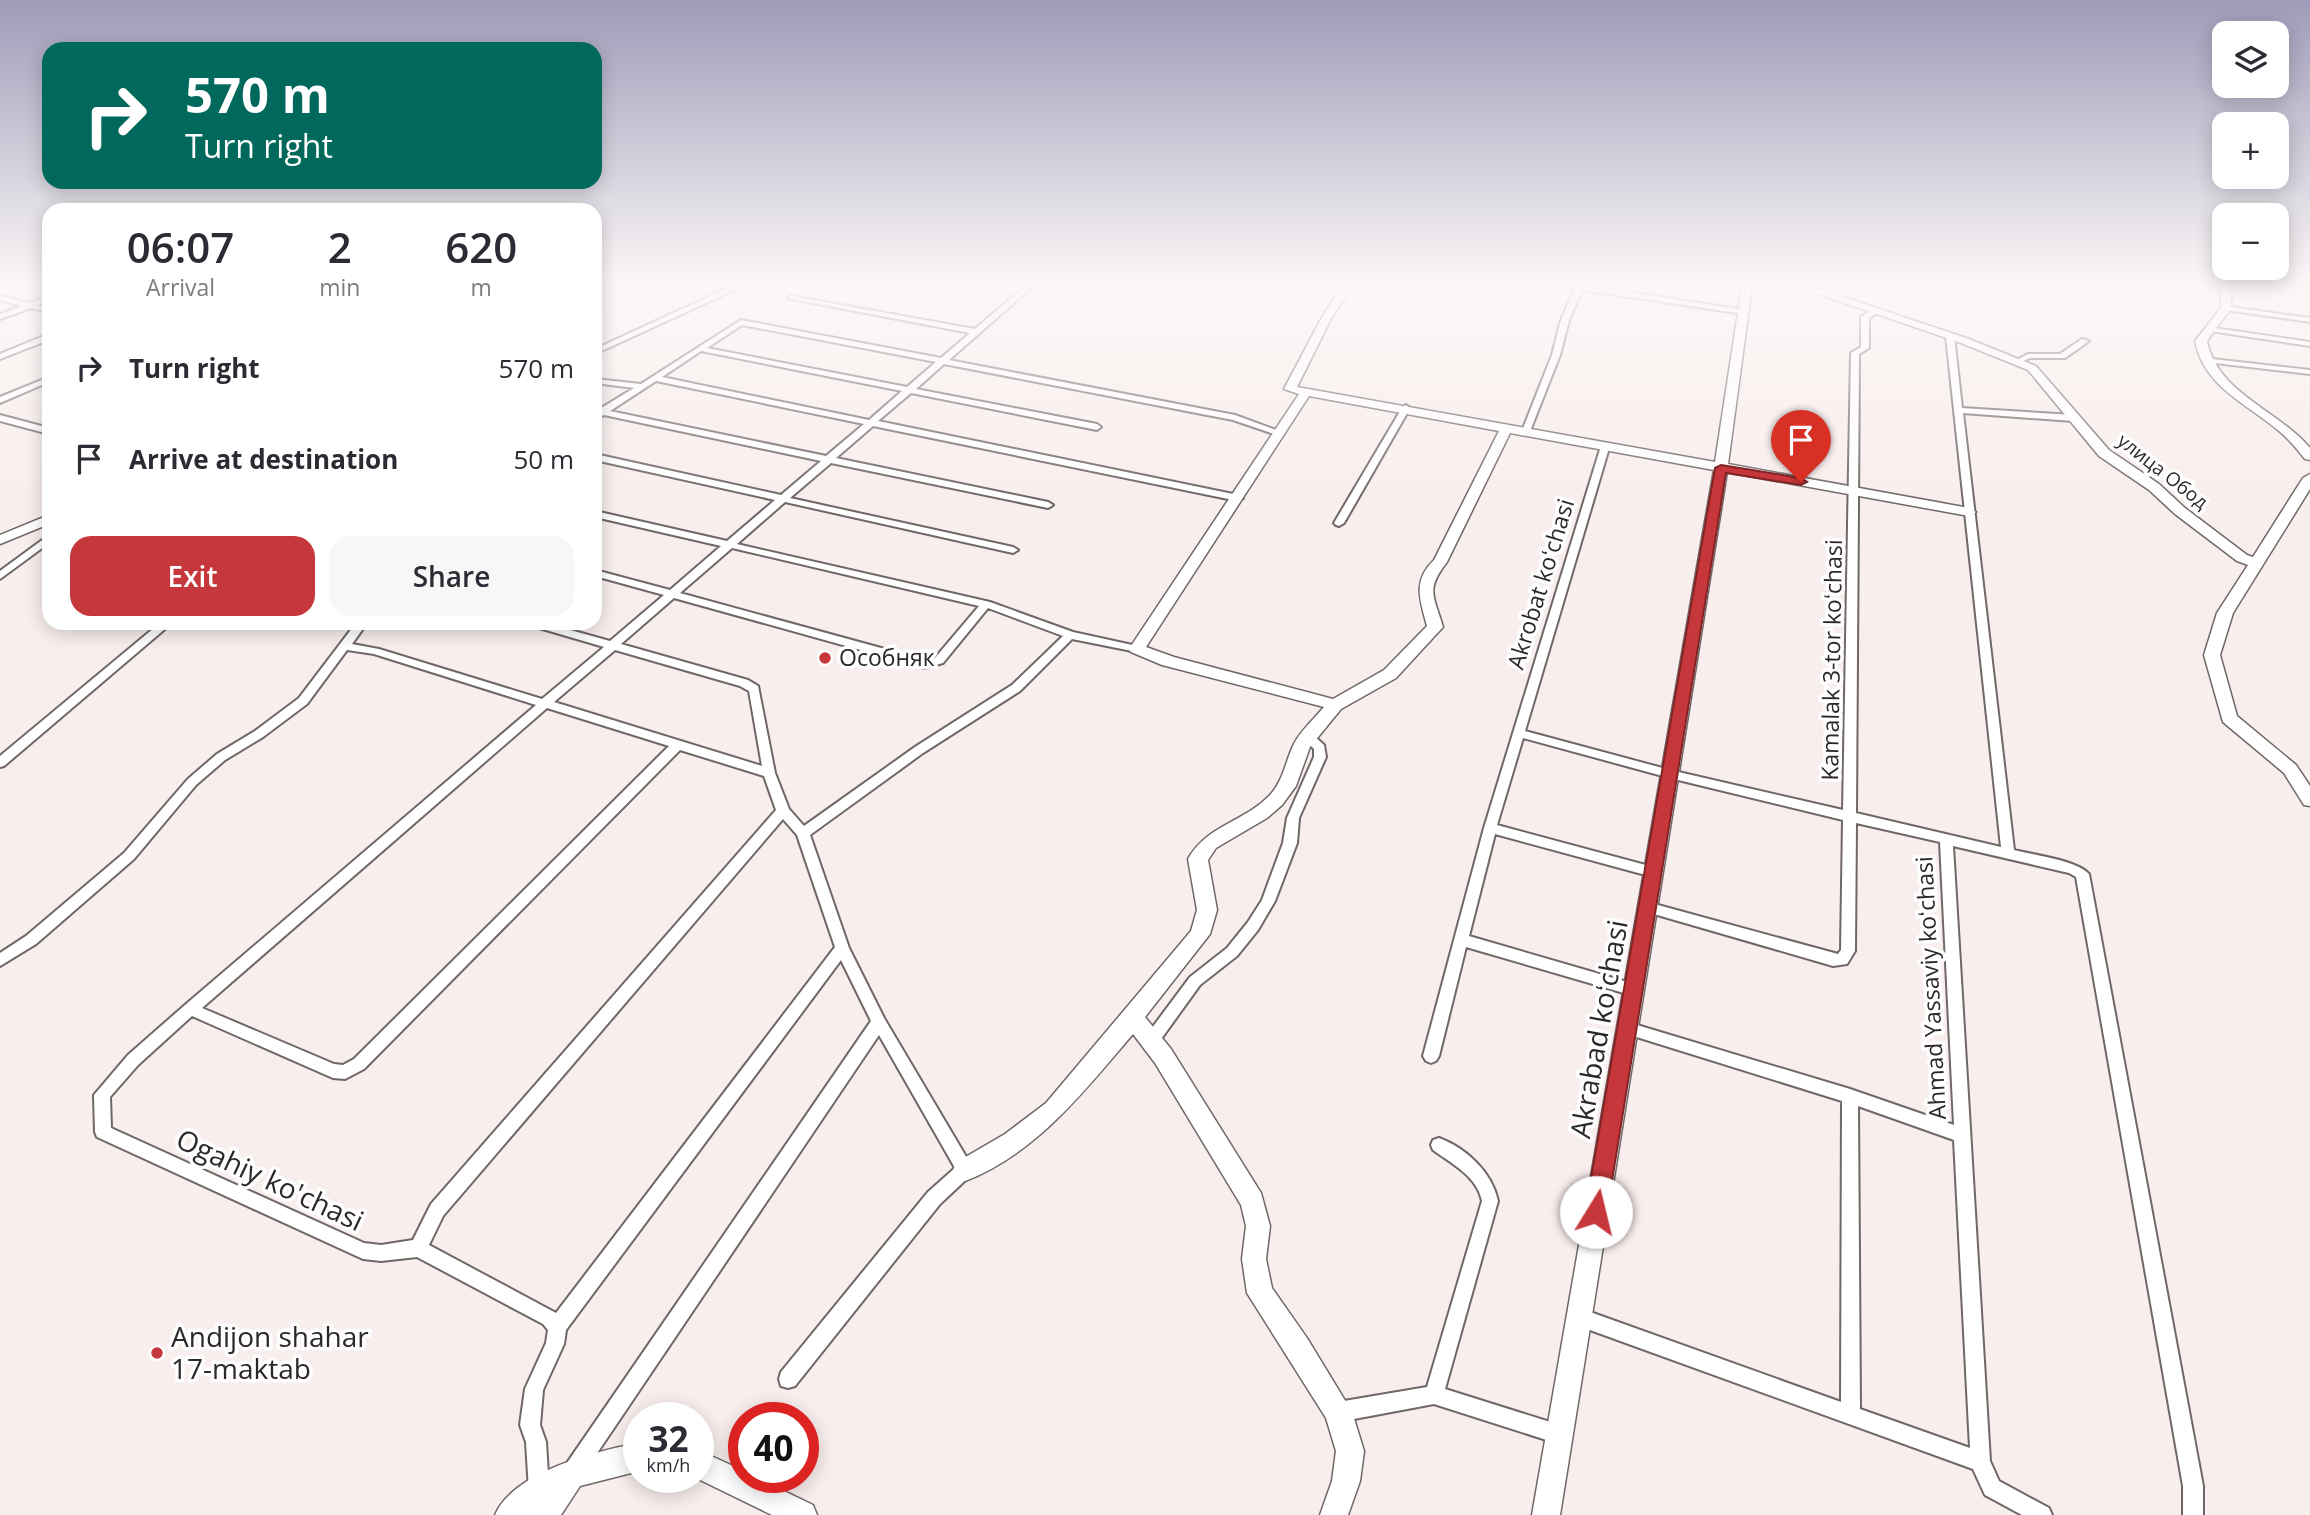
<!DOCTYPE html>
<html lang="en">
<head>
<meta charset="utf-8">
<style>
	body { margin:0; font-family:"Open Sans",sans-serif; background:#f7f7f7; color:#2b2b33; height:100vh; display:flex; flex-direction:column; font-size:26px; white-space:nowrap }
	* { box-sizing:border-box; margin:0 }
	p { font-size:23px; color:#7c7c81 }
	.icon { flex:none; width:38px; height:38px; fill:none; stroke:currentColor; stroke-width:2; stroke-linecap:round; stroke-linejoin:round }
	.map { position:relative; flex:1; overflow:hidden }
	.sheet { position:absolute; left:42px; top:203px; width:560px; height:427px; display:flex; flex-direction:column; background:#fff; border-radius:21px; box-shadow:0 4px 18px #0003 }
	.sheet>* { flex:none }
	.guide { position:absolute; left:42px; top:42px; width:560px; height:147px; border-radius:21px; box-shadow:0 4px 18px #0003; background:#00695c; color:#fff; overflow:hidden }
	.tools { position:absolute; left:2212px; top:21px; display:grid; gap:14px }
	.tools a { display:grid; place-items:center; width:77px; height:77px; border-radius:14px; background:#fff; box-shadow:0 4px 18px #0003; font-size:35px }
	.speed { position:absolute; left:623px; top:1402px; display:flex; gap:14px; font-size:35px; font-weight:700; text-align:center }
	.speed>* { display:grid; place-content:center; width:91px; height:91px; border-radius:50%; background:#fff; box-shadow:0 4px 18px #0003; line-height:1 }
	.speed small { font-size:18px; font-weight:400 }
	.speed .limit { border:10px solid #d22; background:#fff; color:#111 }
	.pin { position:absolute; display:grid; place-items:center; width:60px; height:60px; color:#fff; margin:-72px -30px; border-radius:50% 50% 50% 0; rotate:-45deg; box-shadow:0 0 7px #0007 }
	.pin .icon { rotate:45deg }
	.me { position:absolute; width:77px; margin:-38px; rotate:9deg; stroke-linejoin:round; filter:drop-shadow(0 0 5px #0008) }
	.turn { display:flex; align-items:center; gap:24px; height:147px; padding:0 28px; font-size:32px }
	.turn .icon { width:91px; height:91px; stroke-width:2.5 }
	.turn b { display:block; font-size:49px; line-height:60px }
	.eta { display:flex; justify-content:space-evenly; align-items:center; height:119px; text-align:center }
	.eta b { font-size:42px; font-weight:600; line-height:49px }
	.cta { display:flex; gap:14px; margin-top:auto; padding:14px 28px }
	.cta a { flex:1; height:80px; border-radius:21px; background:#c6373b; color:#fff; font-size:28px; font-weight:600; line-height:80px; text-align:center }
	.cta a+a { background:#f7f7f7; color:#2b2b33 }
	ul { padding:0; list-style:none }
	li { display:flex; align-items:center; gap:21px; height:91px; padding:0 28px }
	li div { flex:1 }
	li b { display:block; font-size:26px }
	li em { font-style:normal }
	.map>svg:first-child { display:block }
</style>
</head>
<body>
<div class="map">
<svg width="2310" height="1515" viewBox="0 0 2310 1515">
	<rect width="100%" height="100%" fill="#f8eeed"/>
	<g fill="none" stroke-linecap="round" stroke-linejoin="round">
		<defs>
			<g id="street">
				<path d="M732,286H743L595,354V349Z"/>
				<path d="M1025,286H1033L949,360L1235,415L1284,433L1280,436L1233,420L944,364L916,389L1097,424L1101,427L1097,430L911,393L878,421L1238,495L1243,498L1238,501L873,426L836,458L1048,502L1053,505L1048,508L831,463L790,498L1013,547L1018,550L1013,553L785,502L737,544L990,602L1073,632L1137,646L1143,649L1137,652L1072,639L1020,691L923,753L810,835L849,948L884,1018L971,1165L973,1170L971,1175L940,1204L795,1386L788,1388L781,1386L779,1379L781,1372L928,1192L955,1168L879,1035L581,1477L574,1480L567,1477L564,1470L567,1463L871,1021L841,960L566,1330L564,1344L543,1390L540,1425L546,1442L549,1491L546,1498L539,1501L532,1498L529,1491L526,1442L520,1425L525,1389L546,1343L548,1330L543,1324L417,1257L381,1261L363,1259L97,1137L95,1132L94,1095L128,1055L185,1005L536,705L374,654L347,650L307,704L263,737L225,760L196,785L134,859L36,944L0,966V953L26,936L124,853L188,779L217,754L255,731L299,698L356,623H367L352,644L379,649L542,699L604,647L529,625L528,623H545L610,641L664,595L595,576V570L670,590L721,546L595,517V511L727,541L775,500L595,460V454L781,495L821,461L604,415L595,420V413L598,410L634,388L595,383V379L641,384L741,320L941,358L970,333L787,298L791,296L975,329ZM742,325L936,362L907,387L707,348ZM701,351L902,391L869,420L662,377ZM656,381L864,424L826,456L610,411ZM732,548L979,606L935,658L925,660L680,593ZM674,598L925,668L943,663L988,608L1063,636L1012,685L915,747L804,826L789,809L775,773L758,686L748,680L621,644ZM615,650L740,686L749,691L762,766L554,702ZM547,708L669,746L354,1059L343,1065L334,1064L202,1008ZM680,750L764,776L776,810L431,1204L413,1240L381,1245L364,1243L111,1128L110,1097L138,1065L192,1016L333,1078L345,1079L364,1069ZM783,819L797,835L835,947L556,1313L429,1245L443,1216Z"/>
				<path d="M1576,286H1590L1744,310L1748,312L1744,314L1582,290L1569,320L1560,355L1530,431L1523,433L1522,431L1552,355L1561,320Z"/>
				<path d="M0,296L29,303L49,296V301L38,305L49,308V312L31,308L0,319V314L22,306L0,300Z"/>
				<path d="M2223,306L2310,318V322L2226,310L2222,308Z"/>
				<path d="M1873,309L1880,311L1869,318V348L1859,354L1856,813L2001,847L1946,336L1950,334L1954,336L1962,408L2073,415L2077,418L2073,421L1963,413L2014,850C2033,855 2077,860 2089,874L2203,1486V1515H2183V1486L2076,877L2069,873L1953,846L1990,1461L1999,1481L2049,1508L2052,1515H2022L1985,1495L1973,1469L1579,1326L1573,1323L1570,1317L1573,1311L1579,1308L1841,1402L1842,1101L1627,1034L1622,1032L1619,1028L1622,1024L1627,1022L1850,1089L1954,1125L1940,842L1856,823L1855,951L1847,964L1833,966L1647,912L1642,911L1640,907L1642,903L1647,902L1838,954L1841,950L1843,820L1670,778L1523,738L1497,825L1653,867L1658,868L1660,872L1658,876L1653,877L1495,834L1469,936L1634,984L1639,986L1641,990L1639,994L1634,996L1466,947L1439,1056L1436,1061L1431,1063L1426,1061L1423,1056L1484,828L1601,446L1604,445L1609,448L1525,731L1670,770L1843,810L1851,353L1861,347V317ZM1858,1106L1954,1140L1970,1448L1860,1409Z"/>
				<path d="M2207,327L2310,342V346L2210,331L2206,329Z"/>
				<path d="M46,335H49V340L0,359V354Z"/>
				<path d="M2082,339L2089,341L2065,358H2030L2019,363L2015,361L2028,354H2060Z"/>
				<path d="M2203,358L2310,370V374L2206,362H2203Z"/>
				<path d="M49,377V382L0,403V397Z"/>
				<path d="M1406,405L1410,408L1344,523L1339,526L1336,525L1334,523L1402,408Z"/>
				<path d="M0,415L49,428V434L0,421Z"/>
				<path d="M49,535V543L0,579V571Z"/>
				<path d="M160,623H172L4,766L0,767V756Z"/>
				<path d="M1309,734L1313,735L1324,745L1326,757L1299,818L1297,843L1275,901L1258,930L1237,956L1200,985L1156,1046L1151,1047L1146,1046L1143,1041L1146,1036L1190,977L1227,948L1248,922L1262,900L1283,843L1287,818L1314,757V749L1303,738Z"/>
				<path d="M1439,1138C1466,1148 1492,1172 1498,1201L1445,1389L1566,1427L1569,1434L1566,1441L1559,1444L1434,1404L1338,1422L1331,1419L1328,1412L1331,1405L1338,1402L1427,1387L1482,1201C1477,1176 1452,1164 1433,1150L1431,1145L1433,1140Z"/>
			</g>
			<g id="secondary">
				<path d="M1342,286H1352L1331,319L1297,387L1715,462L1742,286H1752L1728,464L1969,508L1976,512L1969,516L1727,472L1560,1515H1532L1714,470L1510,433L1447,562C1425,590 1434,596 1443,627L1396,678L1341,709L1310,747L1296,786L1282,805L1267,818L1216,848L1208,860L1217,910L1210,934L1145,1017L1171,1049L1261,1193L1270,1226L1266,1259L1272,1288L1307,1338L1352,1412L1364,1451L1360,1481L1348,1515H1320L1332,1481L1336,1451L1326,1418L1247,1293L1242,1259L1246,1226L1241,1205L1155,1063L1133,1034C1085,1090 1037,1153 965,1181L957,1178L953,1170L957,1162L1005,1134L1046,1103L1191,931L1197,910L1188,859C1207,825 1244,822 1269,796C1283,782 1285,763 1293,746C1299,732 1314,719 1324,707L1162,665L1131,652L1129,649L1299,394L1284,389L1321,319ZM1309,396L1499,431L1434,560C1412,581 1420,600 1427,626L1384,670L1333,699L1174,657L1146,647Z"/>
				<path d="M1795,286H1811L1969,339L2036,366L2109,450L2159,484L2185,508L2247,555L2253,557L2303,478L2310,474V489L2233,613L2220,655L2237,716L2296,765L2310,786V806L2304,805L2284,773L2223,722L2204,655L2217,613L2248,565L2237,561L2175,514L2149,490L2099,456L2028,370L1961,343Z"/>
				<path d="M2221,286H2231V308L2207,341C2217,393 2278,410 2310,448V460L2305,459C2297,449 2289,439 2279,431C2246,403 2204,387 2195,341L2221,308Z"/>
				<path d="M49,515V524L0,544V535Z"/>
				<path d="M639,1443V1471L580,1486L561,1515H495C513,1472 596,1451 639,1443Z"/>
				<path d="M698,1450L744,1471V1477H755L813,1505L817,1515H772L694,1477H698Z"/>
			</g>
		</defs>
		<use href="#street" stroke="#706767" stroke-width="4"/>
		<use href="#secondary" stroke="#706767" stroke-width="3"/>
		<use href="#street" fill="#fff" fill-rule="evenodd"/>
		<use href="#secondary" fill="#fff" fill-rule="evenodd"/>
	</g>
	<linearGradient id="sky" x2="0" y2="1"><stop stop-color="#9d9bb8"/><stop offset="0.57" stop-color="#fcf7f7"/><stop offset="1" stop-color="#fcf7f7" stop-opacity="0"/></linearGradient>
	<rect width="2310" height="498" fill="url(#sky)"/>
	<path fill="#c6373b" stroke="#812426" stroke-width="2" d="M1721,465L1801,478L1807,482L1801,485L1726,473L1607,1212L1604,1219L1596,1222L1589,1219L1585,1212L1715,468Z"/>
	<g fill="#c6373b" stroke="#fefefe" stroke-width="2.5">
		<circle cx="825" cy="658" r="7"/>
		<circle cx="157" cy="1353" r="7"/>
	</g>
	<g text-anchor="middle" stroke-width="7" stroke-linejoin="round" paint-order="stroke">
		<g font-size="19" fill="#2c2828" stroke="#fefefe">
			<text transform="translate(2163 471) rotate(38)" y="7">улица Обод</text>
		</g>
		<g font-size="23" fill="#2c2828" stroke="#fefefe">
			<text transform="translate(1541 584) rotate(-73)" y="8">Akrobat koʻchasi</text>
			<text transform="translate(1832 660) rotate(-89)" y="8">Kamalak 3-tor koʻchasi</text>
			<text transform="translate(1931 988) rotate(-93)" y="8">Ahmad Yassaviy koʻchasi</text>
		</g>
		<g font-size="23" fill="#2c2828" stroke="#fefefe" text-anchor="start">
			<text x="839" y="666">Особняк</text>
		</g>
		<g font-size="28" fill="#2c2828" stroke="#fefefe">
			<text transform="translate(1599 1029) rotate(-80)" y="10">Akrabad koʻchasi</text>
			<text transform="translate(270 1180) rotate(25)" y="10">Ogahiy ko'chasi</text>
		</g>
		<g font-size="28" fill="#2c2828" stroke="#fefefe" text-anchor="start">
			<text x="171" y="1347">Andijon shahar<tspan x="171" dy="32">17-maktab</tspan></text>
		</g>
	</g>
</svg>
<div class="tools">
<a><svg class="icon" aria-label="layers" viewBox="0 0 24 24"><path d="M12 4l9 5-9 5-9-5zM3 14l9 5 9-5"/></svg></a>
<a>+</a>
<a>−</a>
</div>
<div class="speed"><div>32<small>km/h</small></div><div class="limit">40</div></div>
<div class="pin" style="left:1801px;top:482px;background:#d93025"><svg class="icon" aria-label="arrive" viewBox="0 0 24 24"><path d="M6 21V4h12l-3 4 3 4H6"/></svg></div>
<svg class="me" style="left:1596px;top:1212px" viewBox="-20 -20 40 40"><circle r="19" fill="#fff"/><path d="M0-13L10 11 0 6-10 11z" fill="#c6373b"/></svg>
<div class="guide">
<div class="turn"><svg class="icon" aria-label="right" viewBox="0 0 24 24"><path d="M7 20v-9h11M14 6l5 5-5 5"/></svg><div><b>570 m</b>Turn right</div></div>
</div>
<section class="sheet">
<div class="eta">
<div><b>06:07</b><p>Arrival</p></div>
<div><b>2</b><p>min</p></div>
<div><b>620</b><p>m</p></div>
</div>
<ul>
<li><svg class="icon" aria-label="right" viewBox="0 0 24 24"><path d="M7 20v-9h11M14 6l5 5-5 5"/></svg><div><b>Turn right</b></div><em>570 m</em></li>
<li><svg class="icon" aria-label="arrive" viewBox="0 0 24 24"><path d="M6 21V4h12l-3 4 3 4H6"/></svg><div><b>Arrive at destination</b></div><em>50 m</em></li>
</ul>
<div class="cta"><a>Exit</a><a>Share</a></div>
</section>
</div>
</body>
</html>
